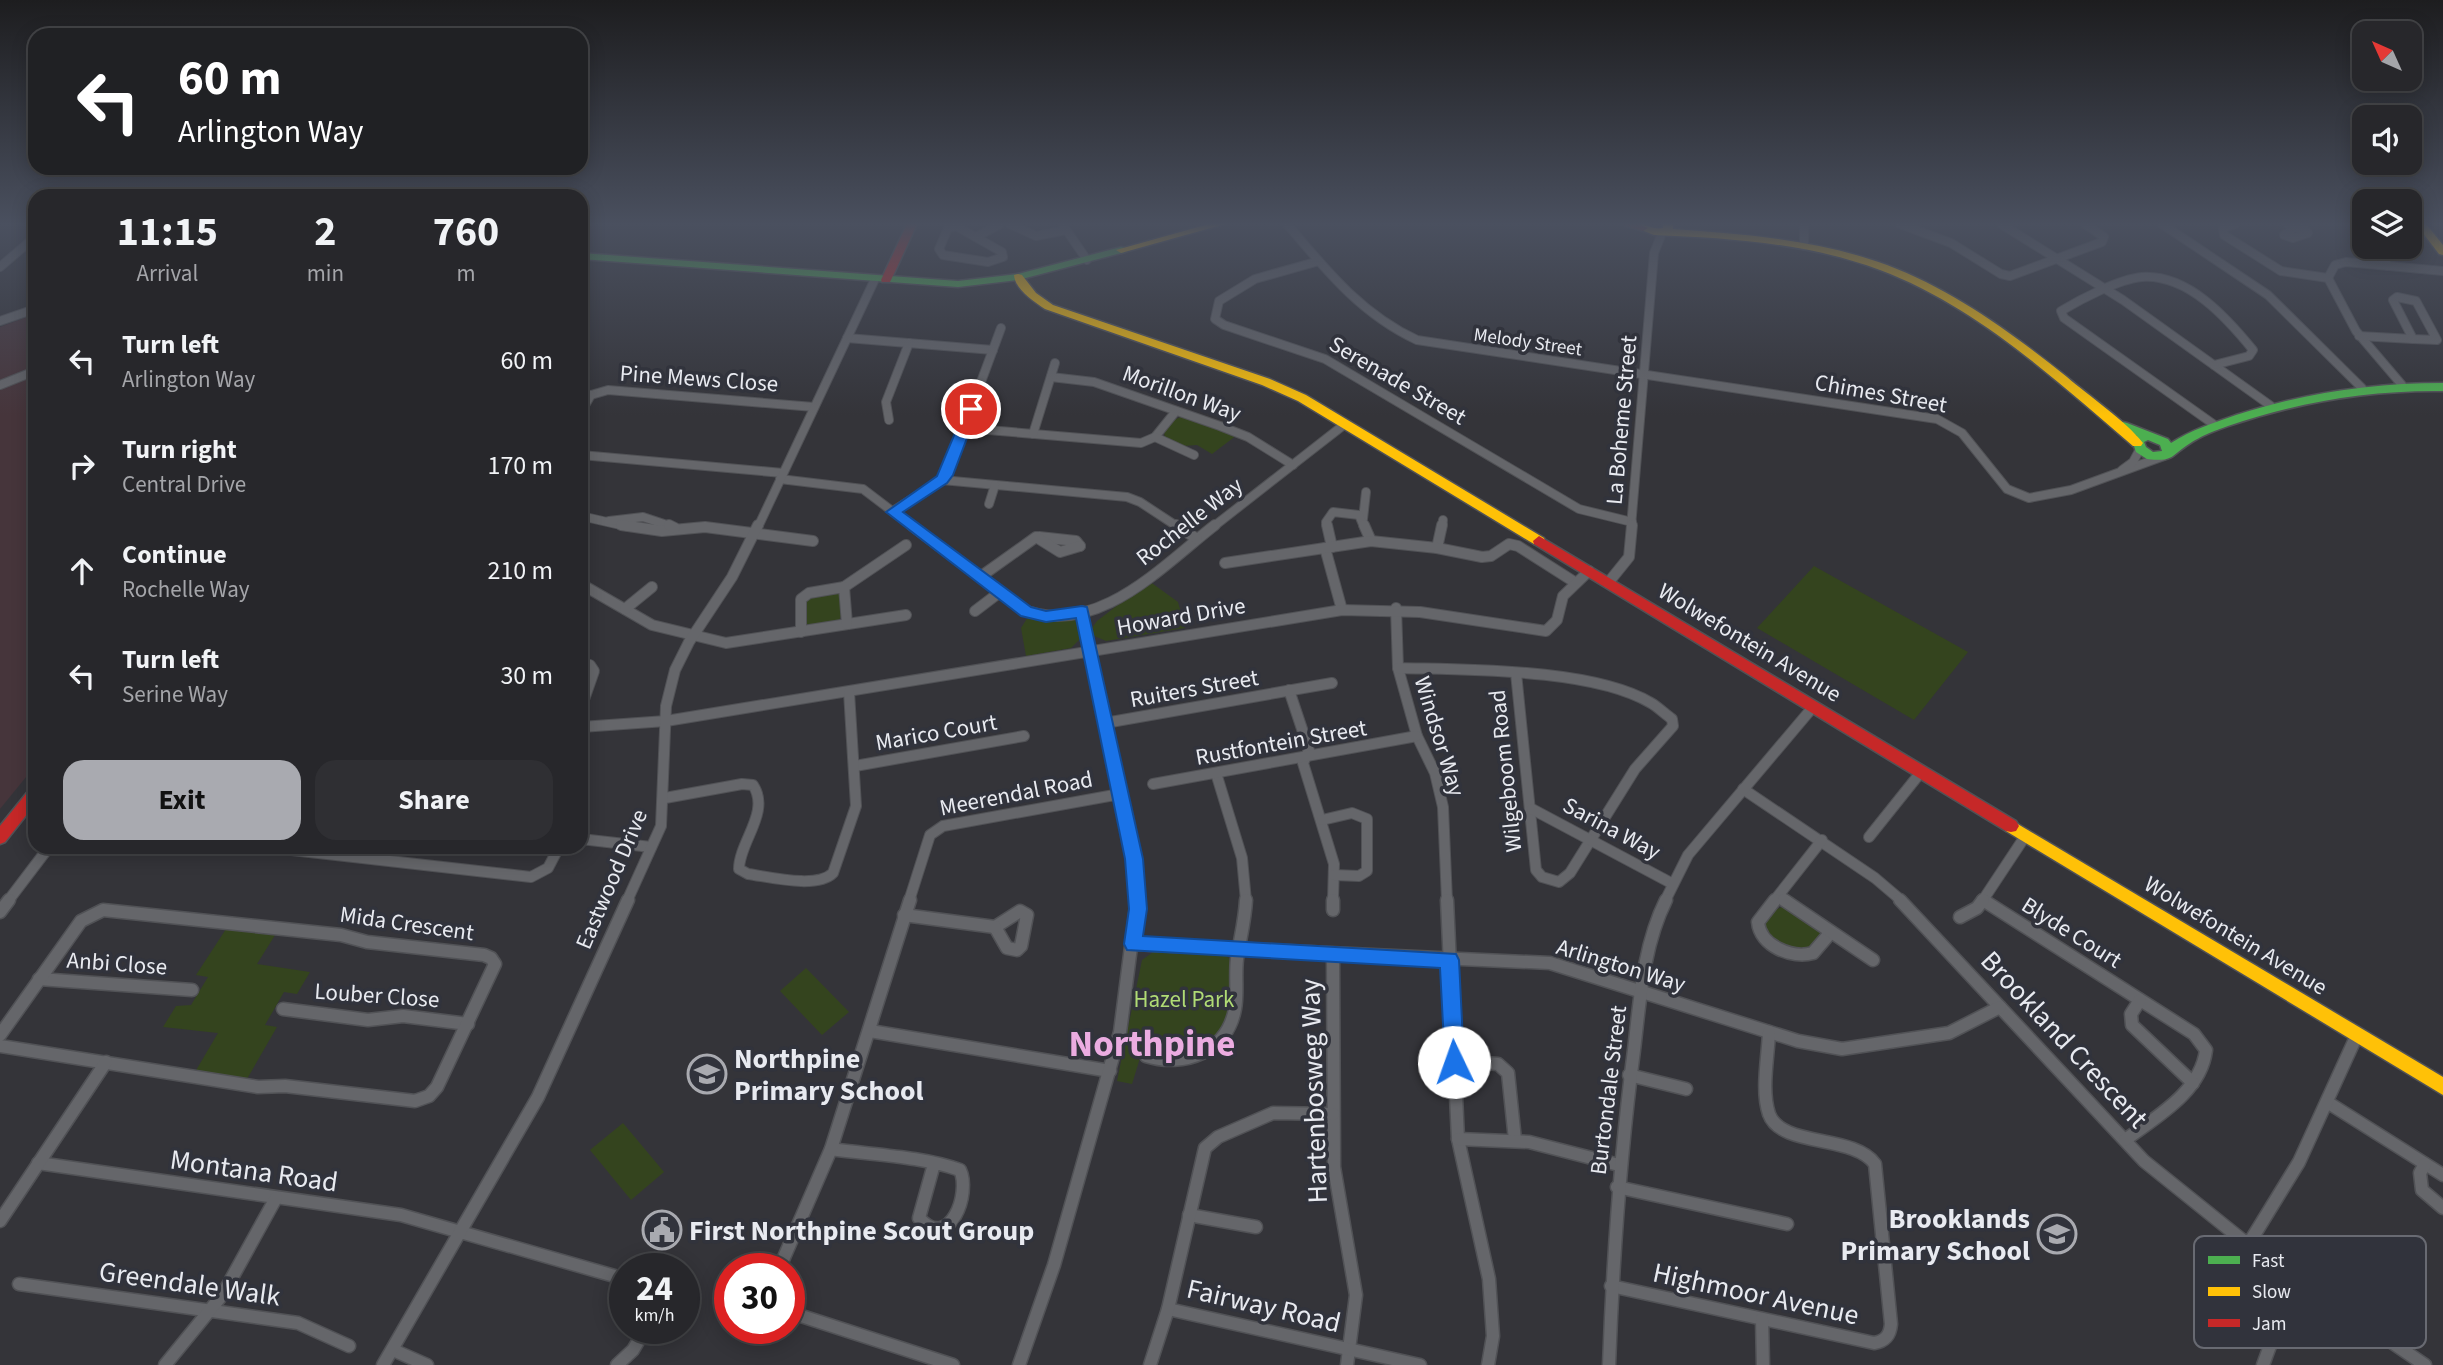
<!DOCTYPE html>
<html lang="en">
<head>
<meta charset="utf-8">
<style>
	body { margin:0; font-family:"Source Sans 3",sans-serif; background:#2f2f33; color:#f1f3f6; height:100vh; display:flex; flex-direction:column; font-size:26px; white-space:nowrap }
	* { box-sizing:border-box; margin:0 }
	p { font-size:23px; color:#a4a5a9 }
	.icon { flex:none; width:38px; height:38px; fill:none; stroke:currentColor; stroke-width:2; stroke-linecap:round; stroke-linejoin:round }
	.map { position:relative; flex:1; overflow:hidden }
	.side { position:absolute; left:28px; top:189px; width:560px; height:665px; display:flex; flex-direction:column; background:#27272b; border-radius:21px; box-shadow:0 4px 18px #0003,0 0 0 2px #434447 }
	.side>* { flex:none }
	.top-card { position:absolute; left:28px; top:28px; width:560px; height:147px; border-radius:21px; box-shadow:0 4px 18px #0003,0 0 0 2px #434447; background:#202124; color:#fff; overflow:hidden }
	.needle { width:46px; rotate:315deg }
	.controls { position:absolute; left:2352px; top:21px; display:grid; gap:14px }
	.controls a { display:grid; place-items:center; width:70px; height:70px; border-radius:14px; background:#27272b; box-shadow:0 4px 18px #0003,0 0 0 2px #434447; font-size:35px }
	.speed { position:absolute; left:609px; top:1253px; display:flex; gap:14px; font-size:35px; font-weight:700; text-align:center }
	.speed>* { display:grid; place-content:center; width:91px; height:91px; border-radius:50%; background:#27272b; box-shadow:0 4px 18px #0003,0 0 0 2px #434447; line-height:1 }
	.speed small { font-size:18px; font-weight:400 }
	.speed .limit { border:10px solid #d22; background:#fff; color:#111 }
	.pin { position:absolute; display:grid; place-items:center; width:60px; height:60px; color:#fff; margin:-30px; border:4px solid #fff; border-radius:50%; box-shadow:0 2px 7px #0007 }
	.me { position:absolute; width:77px; margin:-38px; rotate:357deg; stroke-linejoin:round; filter:drop-shadow(0 0 5px #0008) }
	.turn { display:flex; align-items:center; gap:24px; height:147px; padding:0 35px; font-size:32px }
	.turn .icon { width:91px; height:91px; stroke-width:2.5 }
	.turn b { display:block; font-size:49px; line-height:60px }
	.eta { display:flex; justify-content:space-evenly; align-items:center; height:119px; text-align:center }
	.eta b { font-size:42px; font-weight:700; line-height:49px }
	.action { display:flex; gap:14px; margin-top:auto; padding:14px 35px }
	.action a { flex:1; height:80px; border-radius:21px; background:#a9aab0; color:#111; font-size:28px; font-weight:700; line-height:80px; text-align:center }
	.action a+a { background:#2f2f33; color:#f1f3f6 }
	ul { padding:0; list-style:none }
	li { display:flex; align-items:center; gap:21px; height:105px; padding:0 35px }
	li div { flex:1 }
	li b { display:block; font-size:26px }
	li em { font-style:normal }
	.map>svg:first-child { display:block }
</style>
</head>
<body>
<div class="map">
<svg width="2443" height="1365" viewBox="0 0 2443 1365">
	<rect width="100%" height="100%" fill="#343439"/>
	<path fill="#46353b" d="M35,314V766L0,809V327Z"/>
	<g fill="#34441e">
		<path d="M1183,416L1237,435L1212,454L1197,445L1183,446L1165,438L1164,432L1174,420Z"/>
		<path d="M1814,566L1968,652L1914,720L1757,628Z"/>
		<path d="M1149,581L1178,602L1185,628L1106,641L1092,635V628L1097,621Z"/>
		<path d="M838,593C844,599 844,613 839,620L811,626L805,623L806,598Z"/>
		<path d="M1028,617L1075,620L1082,637L1071,648L1026,656L1021,628Z"/>
		<path d="M1782,907L1818,928L1821,936L1814,948L1803,951L1774,943L1763,924L1775,910Z"/>
		<path d="M226,929L277,932L257,964L310,972L297,994L284,992L265,1025L277,1027L247,1079L195,1072L218,1033L163,1027L176,1006L191,1005L208,977L196,975Z"/>
		<path d="M1156,950L1224,954L1231,960C1230,991 1235,1031 1202,1048C1193,1053 1180,1054 1170,1057L1159,1048L1144,1045L1132,1084L1117,1081L1142,960Z"/>
		<path d="M806,968L849,1012L822,1035L780,991Z"/>
		<path d="M623,1123L664,1172L631,1200L590,1150Z"/>
	</g>
	<g fill="none" stroke-linecap="round" stroke-linejoin="round">
		<defs>
			<g id="street-far2">
				<path d="M1010,224L1036,236L1066,230"/>
				<path d="M1287,224C1326,270 1361,314 1417,340L1937,419L1962,433L2007,489L2029,498L2071,490L2164,456"/>
				<path d="M1804,224V246"/>
				<path d="M1900,224L1951,243L2001,274L2010,276L2102,242L2104,237L2085,224"/>
				<path d="M2001,224L2123,300L2271,406"/>
				<path d="M2162,224L2268,295L2362,388"/>
				<path d="M2235,224L2223,228L2224,235L2281,271L2328,278"/>
				<path d="M2287,224L2294,228"/>
				<path d="M2357,224L2364,229"/>
				<path d="M1063,225L1087,260"/>
				<path d="M956,226L1002,252L1003,257L988,262L943,255L939,249L948,228Z"/>
				<path d="M2294,228H2304L2308,233L2293,238L2284,235Z"/>
				<path d="M976,237L1000,224"/>
				<path d="M2376,247L2388,266"/>
				<path d="M1319,261L1255,279L1219,301L1215,319L1224,325L1325,359L1579,509L1632,522"/>
				<path d="M0,267L35,237"/>
				<path d="M2328,278L2356,331L2402,385"/>
				<path d="M2328,278L2335,265L2346,262L2443,271"/>
				<path d="M2397,297L2416,301L2437,340L2413,339L2393,300Z"/>
				<path d="M0,321L35,309"/>
				<path d="M2359,336L2413,339"/>
				<path d="M847,338L993,350"/>
				<path d="M2214,365L2249,356L2253,350C2227,318 2188,274 2142,277C2119,279 2081,299 2061,311L2064,318L2216,426"/>
				<path d="M1051,377L1094,382L1220,426L1248,437L1293,465"/>
				<path d="M0,385L35,371"/>
				<path d="M956,388L978,389"/>
				<path d="M581,394L591,395L608,390L814,407"/>
				<path d="M581,412L591,395"/>
				<path d="M889,420L886,402L909,343"/>
				<path d="M964,428L1141,443L1155,437L1176,411"/>
				<path d="M1033,434L1055,363"/>
				<path d="M1155,437L1194,455"/>
				<path d="M581,455L783,473"/>
				<path d="M2122,470L2133,462L2140,449"/>
				<path d="M780,479L863,489L913,527"/>
				<path d="M942,480L1127,497L1140,502L1178,527"/>
				<path d="M989,504L995,485"/>
				<path d="M893,511L942,480L948,471L1001,328"/>
				<path d="M581,516L629,527"/>
				<path d="M1363,519L1366,492"/>
				<path d="M609,521L643,517L673,527"/>
				<path d="M758,527L875,279"/>
				<path d="M1213,527L1345,424"/>
				<path d="M1327,527L1326,522L1333,512L1359,515L1364,527"/>
				<path d="M1442,527L1443,520"/>
				<path d="M1631,527L1654,253L1662,233"/>
			</g>
			<g id="street-far1">
				<path d="M621,525L662,531L705,527L813,541"/>
				<path d="M669,525L675,528"/>
				<path d="M911,525L1022,609C1096,639 1162,566 1215,525"/>
				<path d="M1176,525L1197,539"/>
				<path d="M1327,525L1332,547"/>
				<path d="M1364,525L1371,541"/>
				<path d="M1039,537L1076,541L1080,546"/>
				<path d="M1325,548L1342,610"/>
				<path d="M1437,548L1442,525"/>
				<path d="M1225,563L1371,541L1437,548L1482,557L1491,556L1509,544L1518,546L1576,583"/>
				<path d="M980,577L1036,537L1060,552L1080,546"/>
				<path d="M1608,583L1629,557L1632,525"/>
				<path d="M581,584L652,625L726,643L906,615"/>
				<path d="M844,587L906,545"/>
				<path d="M1396,608L1398,668L1417,736L1435,773L1443,807L1447,901"/>
				<path d="M625,609L652,587"/>
				<path d="M975,611L1000,592"/>
				<path d="M1082,611L1134,859L1137,901"/>
				<path d="M801,632V599L809,593L844,587L847,624"/>
				<path d="M581,663L590,665L594,671L581,708"/>
				<path d="M1398,668C1466,670 1592,668 1651,703C1658,707 1665,714 1672,719L1673,726L1635,769L1570,873L1559,882L1542,877L1536,870L1516,673"/>
				<path d="M1289,690L1309,750L1303,763L1334,864L1333,901"/>
				<path d="M1105,723L1332,683"/>
				<path d="M581,727L666,721L1342,610L1420,612L1546,631L1557,620L1563,596L1589,571"/>
				<path d="M855,766L1024,736"/>
				<path d="M1216,773L1242,858L1246,901"/>
				<path d="M1153,784L1417,736"/>
				<path d="M1743,789L1875,878L1902,901"/>
				<path d="M665,798L742,784L753,785C771,812 739,842 739,869L748,874C770,877 817,889 833,873L856,806L849,692"/>
				<path d="M1532,809L1673,884"/>
				<path d="M1322,820L1352,813L1367,819V871L1359,876L1334,875"/>
				<path d="M1869,837L1921,772"/>
				<path d="M581,839L651,847"/>
				<path d="M265,847L531,877L548,868L559,847"/>
				<path d="M1779,896L1787,901"/>
				<path d="M8,901L49,847"/>
				<path d="M627,901L661,826L666,706L675,670L689,642L732,577L758,525"/>
				<path d="M909,901L930,835L943,826L1120,794"/>
				<path d="M1665,901L1688,855L1813,707"/>
				<path d="M1774,901L1822,840"/>
				<path d="M1985,901L1983,900L2026,835"/>
			</g>
			<g id="street">
				<path d="M1447,900L1458,1139L1489,1279L1493,1336L1488,1365"/>
				<path d="M1775,900L1758,922C1760,946 1792,959 1813,953L1831,932"/>
				<path d="M1784,900L1873,960"/>
				<path d="M1900,900L2144,1161L2246,1243L2425,1365"/>
				<path d="M1983,900L2194,1034L2206,1050C2201,1092 2156,1117 2125,1140"/>
				<path d="M1333,910V900"/>
				<path d="M1020,911L1027,915L1021,946L1017,950L1007,948L995,927Z"/>
				<path d="M0,912L9,900"/>
				<path d="M904,915L995,927"/>
				<path d="M1960,917L1977,908L1983,900"/>
				<path d="M1133,944L1550,963L1798,1041L1842,1049L1949,1033L2000,1007"/>
				<path d="M1333,954L1334,1167L1356,1295L1347,1365"/>
				<path d="M39,979L192,990"/>
				<path d="M2140,1000L2131,1014L2132,1025L2193,1083"/>
				<path d="M283,1009L368,1020L403,1016L468,1024"/>
				<path d="M870,1031L1110,1071"/>
				<path d="M0,1035L81,921L103,910L341,935L367,942L484,955L491,958L495,964L437,1087L429,1096L415,1101L285,1086L258,1087L0,1046"/>
				<path d="M1146,1056C1184,1068 1227,1052 1235,1009C1238,993 1235,976 1237,959C1240,939 1245,920 1246,900"/>
				<path d="M1473,1062L1498,1064L1508,1073L1515,1140"/>
				<path d="M1629,1075L1686,1089"/>
				<path d="M2327,1102L2443,1175"/>
				<path d="M1458,1139L1529,1142L1619,1165"/>
				<path d="M831,1149C873,1155 920,1156 960,1170C971,1193 950,1252 919,1218L934,1164"/>
				<path d="M38,1163L401,1215L625,1279"/>
				<path d="M2425,1164L2420,1173L2422,1190L2443,1208"/>
				<path d="M1617,1187L1787,1224"/>
				<path d="M1189,1215L1256,1227"/>
				<path d="M0,1221L106,1062"/>
				<path d="M2248,1245L2299,1162L2357,1035"/>
				<path d="M779,1269L831,1149L910,900"/>
				<path d="M19,1284L298,1323L349,1346"/>
				<path d="M1611,1286L1874,1343C1886,1341 1890,1335 1891,1324L1875,1164C1854,1134 1781,1148 1769,1114C1761,1090 1768,1058 1769,1032"/>
				<path d="M1168,1309L1420,1365"/>
				<path d="M789,1312L953,1365"/>
				<path d="M1762,1319L1763,1365"/>
				<path d="M2355,1319L2381,1251"/>
				<path d="M393,1350L427,1365"/>
				<path d="M165,1365L223,1294L276,1198"/>
				<path d="M383,1365L538,1097L628,900"/>
				<path d="M617,1365L633,1350L646,1328"/>
				<path d="M1019,1365L1054,1265L1120,1032L1137,900"/>
				<path d="M1150,1365L1168,1309L1205,1148L1218,1137L1273,1113L1333,1114"/>
				<path d="M1609,1365C1613,1257 1620,1157 1634,1050C1640,1000 1643,946 1666,900"/>
				<path d="M2263,1365L2286,1302"/>
			</g>
			<g id="fast">
				<path d="M1121,247L1125,248V252L1018,280L958,287L581,259V253L958,281L1018,274Z"/>
				<path d="M2443,383V391C2368,390 2299,402 2228,426C2202,435 2193,440 2173,456C2167,461 2153,460 2147,459L2136,452L2132,440L2137,436L2117,426L2123,422L2127,423L2168,439L2171,443C2191,430 2213,423 2236,415C2304,393 2371,383 2443,383ZM2148,440L2160,445L2162,451L2153,452L2146,447L2144,442Z"/>
			</g>
			<g id="slow">
				<path d="M1209,224H1225L1121,253L1116,250Z"/>
				<path d="M1637,224C1647,224 1653,230 1663,228V224H1673V229C1745,234 1819,240 1887,265C1953,290 2012,333 2067,377C2089,396 2126,421 2143,443L2141,446H2133C2056,380 1976,306 1880,270C1808,243 1729,238 1654,235L1644,231Z"/>
				<path d="M2416,224H2426L2443,245V255L2439,254Z"/>
				<path d="M1018,274L1022,275L1036,293L1053,305L1270,379L1306,395L1544,538L1545,541L1544,544H1534L1298,401L1262,385L1045,309C1033,301 1015,289 1014,275Z"/>
				<path d="M2011,820L2443,1077V1095L2006,831L2003,826L2006,821Z"/>
			</g>
			<g id="jam">
				<path d="M907,224H917L891,280L890,282H882L881,280Z"/>
				<path d="M1621,224H1639L1648,228L1643,231Z"/>
				<path d="M1539,536L2016,821L2019,826L2016,831L2011,832L2006,831L1534,544L1533,541Z"/>
				<path d="M35,787V804L5,842L0,844V826L30,789Z"/>
			</g>
		</defs>
		<use href="#street-far2" stroke="#515256" stroke-width="10"/>
		<use href="#street-far1" stroke="#515256" stroke-width="12"/>
		<use href="#street" stroke="#515256" stroke-width="15"/>
		<use href="#fast" stroke="#515256" stroke-width="3"/>
		<use href="#slow" stroke="#515256" stroke-width="3"/>
		<use href="#jam" stroke="#515256" stroke-width="3"/>
		<use href="#street-far2" stroke="#65666a" stroke-width="8"/>
		<use href="#street-far1" stroke="#65666a" stroke-width="10"/>
		<use href="#street" stroke="#65666a" stroke-width="12"/>
		<use href="#fast" fill="#4caf50" fill-rule="evenodd"/>
		<use href="#slow" fill="#ffc107" fill-rule="evenodd"/>
		<use href="#jam" fill="#c62828" fill-rule="evenodd"/>
	</g>
	<linearGradient id="sky" x2="0" y2="1"><stop stop-color="#1d1d1f"/><stop offset="0.54" stop-color="#4a505f"/><stop offset="1" stop-color="#4a505f" stop-opacity="0"/></linearGradient>
	<rect width="2443" height="415" fill="url(#sky)"/>
	<path fill="#1a73e8" stroke="#114b97" stroke-width="2" d="M971,404L978,409L953,475L947,483L903,512L1031,607L1046,611L1082,606L1087,607L1143,859L1147,909L1143,936L1456,954L1459,960L1464,1062L1461,1069L1454,1072L1447,1069L1445,1062L1440,968L1127,950L1124,944L1129,909L1125,859L1076,618L1046,622L1021,616L886,512L937,476L965,409Z"/>
	<defs>
		<symbol id="school-ring" viewBox="-11 -11 22 22"><circle r="9.5" fill="#31333c" stroke="#a9aab0" stroke-width="1.5"/><path d="M0-5L7-2L0 1L-7-2ZM-4 1L0 2.5L4 1V4Q0 6-4 4Z" fill="#a9aab0"/></symbol>
		<symbol id="civic-ring" viewBox="-11 -11 22 22"><circle r="9.5" fill="#31333c" stroke="#a9aab0" stroke-width="1.5"/><path d="M-.6-6.5H3V-4.5H.6V-3L4-1V1h2V6H-6V1h2V-1L-.6-3ZM-1.2 2.5V6h2.4V2.5Z" fill="#a9aab0"/></symbol>
	</defs>
	<g fill-rule="evenodd">
		<use href="#school-ring" x="685" y="1052" width="44" height="44"/>
		<use href="#civic-ring" x="640" y="1208" width="44" height="44"/>
		<use href="#school-ring" x="2035" y="1212" width="44" height="44"/>
	</g>
	<g text-anchor="middle" stroke-width="7" stroke-linejoin="round" paint-order="stroke">
		<g font-size="19" fill="#e8eaf0" stroke="#31333c">
			<text transform="translate(1528 341) rotate(8)" y="7">Melody Street</text>
		</g>
		<g font-size="23" fill="#e8eaf0" stroke="#31333c">
			<text transform="translate(699 378) rotate(4)" y="8">Pine Mews Close</text>
			<text transform="translate(1398 380) rotate(30)" y="8">Serenade Street</text>
			<text transform="translate(1182 393) rotate(20)" y="8">Morillon Way</text>
			<text transform="translate(1881 393) rotate(10)" y="8">Chimes Street</text>
			<text transform="translate(1621 420) rotate(-85)" y="8">La Boheme Street</text>
			<text transform="translate(1189 521) rotate(-38)" y="8">Rochelle Way</text>
			<text transform="translate(1181 616) rotate(-10)" y="8">Howard Drive</text>
			<text transform="translate(1750 642) rotate(31)" y="8">Wolwefontein Avenue</text>
			<text transform="translate(1194 688) rotate(-10)" y="8">Ruiters Street</text>
			<text transform="translate(936 732) rotate(-10)" y="8">Marico Court</text>
			<text transform="translate(1440 736) rotate(73)" y="8">Windsor Way</text>
			<text transform="translate(1281 742) rotate(-10)" y="8">Rustfontein Street</text>
			<text transform="translate(1505 771) rotate(-96)" y="8">Wilgeboom Road</text>
			<text transform="translate(1016 793) rotate(-11)" y="8">Meerendal Road</text>
			<text transform="translate(1612 828) rotate(28)" y="8">Sarina Way</text>
			<text transform="translate(611 879) rotate(-67)" y="8">Eastwood Drive</text>
			<text transform="translate(407 923) rotate(8)" y="8">Mida Crescent</text>
			<text transform="translate(2072 932) rotate(32)" y="8">Blyde Court</text>
			<text transform="translate(2236 935) rotate(31)" y="8">Wolwefontein Avenue</text>
			<text transform="translate(117 963) rotate(4)" y="8">Anbi Close</text>
			<text transform="translate(1621 965) rotate(17)" y="8">Arlington Way</text>
			<text transform="translate(377 995) rotate(4)" y="8">Louber Close</text>
			<text transform="translate(1608 1090) rotate(-83)" y="8">Burtondale Street</text>
		</g>
		<g font-size="23" fill="#b0db75" stroke="#31333c">
			<text x="1184" y="1007">Hazel Park</text>
		</g>
		<g font-size="28" fill="#e8eaf0" stroke="#31333c">
			<text transform="translate(2065 1039) rotate(47)" y="10">Brookland Crescent</text>
			<text transform="translate(1313 1091) rotate(-92)" y="10">Hartenbosweg Way</text>
			<text transform="translate(254 1170) rotate(8)" y="10">Montana Road</text>
			<text transform="translate(190 1283) rotate(8)" y="10">Greendale Walk</text>
			<text transform="translate(1756 1293) rotate(12)" y="10">Highmoor Avenue</text>
			<text transform="translate(1264 1305) rotate(13)" y="10">Fairway Road</text>
		</g>
		<g font-size="28" font-weight="bold" fill="#e8eaf0" stroke="#31333c" text-anchor="start">
			<text x="734" y="1068">Northpine<tspan x="734" dy="32">Primary School</tspan></text>
			<text x="2030" y="1228" text-anchor="end">Brooklands<tspan x="2030" dy="32">Primary School</tspan></text>
			<text x="689" y="1240">First Northpine Scout Group</text>
		</g>
		<g font-size="37" font-weight="bold" fill="#ebace1" stroke="#31333c">
			<text x="1152" y="1056">Northpine</text>
		</g>
	</g>
	<rect x="2194" y="1236" width="232" height="112" rx="10" fill="#31333c" stroke="#686a72" stroke-width="2"/>
	<rect x="2208" y="1256" width="32" height="8" fill="#4caf50"/>
	<rect x="2208" y="1287" width="32" height="9" fill="#ffc107"/>
	<rect x="2208" y="1319" width="32" height="8" fill="#c62828"/>
	<g font-size="19" fill="#e8eaf0">
		<text x="2252" y="1267">Fast</text>
		<text x="2252" y="1298">Slow</text>
		<text x="2252" y="1330">Jam</text>
	</g>
</svg>
<div class="controls">
<a><svg class="needle" viewBox="-14 -14 28 28"><path d="M0-13l5 13h-10z" fill="#e53935"/><path d="M0 13l5-13h-10z" fill="#a4a5a9"/></svg></a>
<a><svg class="icon" aria-label="sound" viewBox="0 0 24 24"><path d="M4 9h4l5-4v14l-5-4H4zM17 9q2 3 0 6"/></svg></a>
<a><svg class="icon" aria-label="layers" viewBox="0 0 24 24"><path d="M12 4l9 5-9 5-9-5zM3 14l9 5 9-5"/></svg></a>
</div>
<div class="speed"><div>24<small>km/h</small></div><div class="limit">30</div></div>
<div class="pin" style="left:971px;top:409px;background:#d93025"><svg class="icon" aria-label="arrive" viewBox="0 0 24 24"><path d="M6 21V4h12l-3 4 3 4H6"/></svg></div>
<svg class="me" style="left:1454px;top:1062px" viewBox="-20 -20 40 40"><circle r="19" fill="#fff"/><path d="M0-13L10 11 0 6-10 11z" fill="#1a73e8"/></svg>
<div class="top-card">
<div class="turn"><svg class="icon" aria-label="left" viewBox="0 0 24 24"><path d="M17 20v-9H6M10 6l-5 5 5 5"/></svg><div><b>60 m</b>Arlington Way</div></div>
</div>
<section class="side">
<div class="eta">
<div><b>11:15</b><p>Arrival</p></div>
<div><b>2</b><p>min</p></div>
<div><b>760</b><p>m</p></div>
</div>
<ul>
<li><svg class="icon" aria-label="left" viewBox="0 0 24 24"><path d="M17 20v-9H6M10 6l-5 5 5 5"/></svg><div><b>Turn left</b><p>Arlington Way</p></div><em>60 m</em></li>
<li><svg class="icon" aria-label="right" viewBox="0 0 24 24"><path d="M7 20v-9h11M14 6l5 5-5 5"/></svg><div><b>Turn right</b><p>Central Drive</p></div><em>170 m</em></li>
<li><svg class="icon" aria-label="ahead" viewBox="0 0 24 24"><path d="M12 20V5M6 11l6-6 6 6"/></svg><div><b>Continue</b><p>Rochelle Way</p></div><em>210 m</em></li>
<li><svg class="icon" aria-label="left" viewBox="0 0 24 24"><path d="M17 20v-9H6M10 6l-5 5 5 5"/></svg><div><b>Turn left</b><p>Serine Way</p></div><em>30 m</em></li>
</ul>
<div class="action"><a>Exit</a><a>Share</a></div>
</section>
</div>
</body>
</html>
